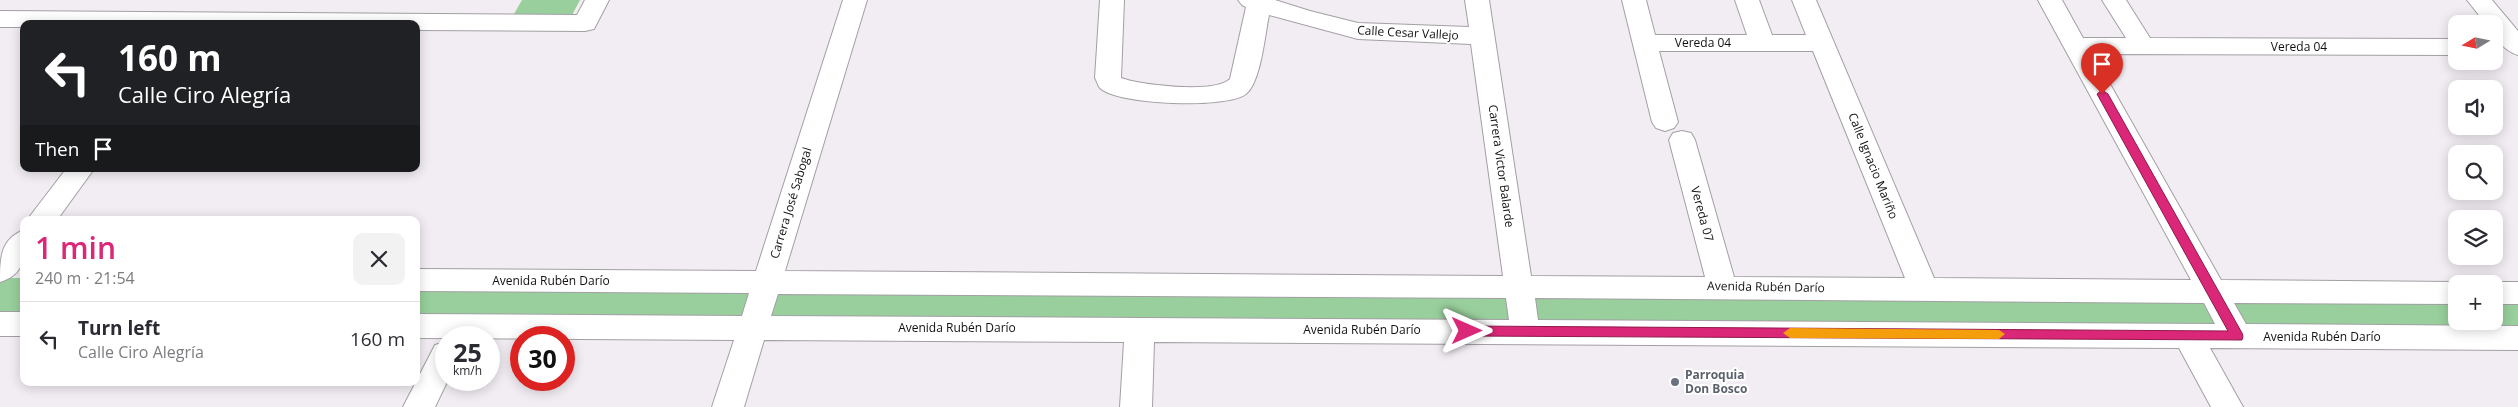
<!DOCTYPE html>
<html lang="en">
<head>
<meta charset="utf-8">
<style>
	body { margin:0; font-family:"Open Sans",sans-serif; background:#f2f2f3; color:#2b2b33; height:100vh; display:flex; flex-direction:column; font-size:19px; white-space:nowrap }
	* { box-sizing:border-box; margin:0 }
	p { font-size:16px; color:#7c7c81 }
	.icon { flex:none; width:28px; height:28px; fill:none; stroke:currentColor; stroke-width:2; stroke-linecap:round; stroke-linejoin:round }
	.map { position:relative; flex:1; overflow:hidden }
	.details { position:absolute; left:20px; top:216px; width:400px; height:170px; display:flex; flex-direction:column; background:#fff; border-radius:10px; box-shadow:0 2px 12px #0003 }
	.details>* { flex:none }
	.hud { position:absolute; left:20px; top:20px; width:400px; height:152px; border-radius:10px; box-shadow:0 2px 12px #0003; background:#202124; color:#fff; overflow:hidden }
	.needle { width:32px; rotate:260deg }
	.controls { position:absolute; left:2448px; top:15px; display:grid; gap:10px }
	.controls a { display:grid; place-items:center; width:55px; height:55px; border-radius:10px; background:#fff; box-shadow:0 2px 12px #0003; font-size:25px }
	.speed { position:absolute; left:435px; top:326px; display:flex; gap:10px; font-size:25px; font-weight:700; text-align:center }
	.speed>* { display:grid; place-content:center; width:65px; height:65px; border-radius:50%; background:#fff; box-shadow:0 2px 12px #0003; line-height:1 }
	.speed small { font-size:12px; font-weight:400 }
	.speed .limit { border:8px solid #d22; background:#fff; color:#111 }
	.pin { position:absolute; display:grid; place-items:center; width:42px; height:42px; color:#fff; margin:-51px -21px; border-radius:50% 50% 50% 0; rotate:-45deg; box-shadow:0 0 5px #0007 }
	.pin .icon { rotate:45deg }
	.me { position:absolute; width:55px; margin:-28px; rotate:90deg; stroke-linejoin:round; filter:drop-shadow(0 0 4px #0008) }
	.turn { display:flex; align-items:center; gap:18px; height:105px; padding:0 15px; font-size:22px }
	.turn .icon { width:65px; height:65px; stroke-width:2.5 }
	.turn b { display:block; font-size:35px; line-height:42px }
	.then { display:flex; align-items:center; height:48px; padding:0 15px; background:#0003; gap:10px; font-size:19px }
	.round { display:grid; place-items:center; flex:none; width:52px; height:52px; border-radius:10px; background:#f2f2f3 }
	.overview { display:flex; align-items:center; justify-content:space-between; height:85px; padding:0 15px }
	h1 { font-size:30px; font-weight:600; line-height:38px; color:#db2777 }
	ul { padding:0; list-style:none }
	li { display:flex; align-items:center; gap:15px; height:75px; padding:0 15px; border-top:1px solid #e1e1e2 }
	li div { flex:1 }
	li b { display:block; font-size:19px }
	li em { font-style:normal }
	.map>svg:first-child { display:block }
</style>
</head>
<body>
<div class="map">
<svg width="2518" height="407" viewBox="0 0 2518 407">
	<rect width="100%" height="100%" fill="#f2edf3"/>
	<g fill="#98cf9c">
		<path d="M522,0H580L569,21H510Z"/>
		<rect x="0" y="278" width="24" height="46"/>
		<path d="M416,280L2456,293V321H2494V293H2518V338L416,326Z"/>
	</g>
	<g fill="none" stroke-linecap="round" stroke-linejoin="round">
		<defs>
			<g id="minor">
				<path d="M585,0H609L594,29L585,31L416,30V24H24V27H0V11L577,15Z"/>
				<path d="M843,0H867L785,271L1503,276L1471,44L1358,39L1269,15C1265,34 1261,82 1246,94C1227,109 1117,105 1100,88C1098,86 1097,81 1095,78L1100,0H1124L1121,78C1140,85 1215,94 1230,79L1246,7L1242,5L1238,0H1275L1310,11L1358,23L1469,27L1465,0H1489L1531,276L1705,277L1669,140L1673,133L1682,131L1691,133L1695,140L1734,277L1905,278L1813,51H1659L1678,122L1674,128L1665,131L1656,128L1652,122L1622,0H1646L1655,35H1747L1735,0H1759L1772,35H1806L1792,0H1816L1934,278L2191,280L2038,0H2062L2083,38H2126L2102,0H2126L2150,38L2456,39V55L2093,54L2221,280L2456,282L2463,284H2456V304L2234,303L2246,324L2518,326V350L2210,348L2243,407H2211L2179,348L1154,342L1152,407H1120L1124,342L764,340L744,407H712L734,340L416,338V314L742,316L749,293L416,291V269L756,271ZM778,294L1506,298L1509,320L771,316ZM1535,298L2204,303L2215,324L1538,320Z"/>
				<path d="M2467,0H2492L2518,31V55C2504,51 2494,38 2494,24H2486Z"/>
				<path d="M66,169H94L57,220H27Z"/>
				<path d="M24,230C24,254 27,274 0,282C0,259 0,239 24,230Z"/>
				<path d="M2494,282H2518V304H2494V284H2487Z"/>
				<rect x="0" y="312" width="24" height="24"/>
				<path d="M446,342V380H448L435,407H403L435,345Z"/>
			</g>
		</defs>
		<use href="#minor" stroke="#a39fa4" stroke-width="2"/>
		<use href="#minor" fill="#fff" fill-rule="evenodd"/>
	</g>
	<path fill="#db2777" stroke="#8e194d" d="M2102,90L2108,94L2242,333L2243,336L2242,340L1467,336L1461,331L1467,326L2228,331L2097,94Z"/>
	<path fill="#f59e0b" d="M1790,328L1999,330L2005,334L1999,339L1790,338L1783,333Z"/>
	<circle fill="#6b7280" stroke="#fff" stroke-width="2" cx="1675" cy="382" r="5"/>
	<g text-anchor="middle" stroke-width="4" stroke-linejoin="round" paint-order="stroke">
		<g font-size="12" fill="#121012" stroke="#fff">
			<text transform="translate(1408 33) rotate(3)" y="4">Calle Cesar Vallejo</text>
			<text x="1703" y="47">Vereda 04</text>
			<text x="2299" y="51">Vereda 04</text>
			<text transform="translate(1501 166) rotate(82)" y="4">Carrera Victor Balarde</text>
			<text transform="translate(1873 166) rotate(68)" y="4">Calle Ignacio Mariño</text>
			<text transform="translate(791 203) rotate(-73)" y="4">Carrera José Sabogal</text>
			<text transform="translate(1702 214) rotate(75)" y="4">Vereda 07</text>
			<text x="551" y="285">Avenida Rubén Darío</text>
			<text transform="translate(1766 287) rotate(1)" y="4">Avenida Rubén Darío</text>
			<text x="957" y="332">Avenida Rubén Darío</text>
			<text x="1362" y="334">Avenida Rubén Darío</text>
			<text x="2322" y="341">Avenida Rubén Darío</text>
		</g>
		<g font-size="12" font-weight="bold" fill="#5b616d" stroke="#fff" text-anchor="start">
			<text x="1685" y="379">Parroquia<tspan x="1685" dy="14">Don Bosco</tspan></text>
		</g>
	</g>
</svg>
<div class="controls">
<a><svg class="needle" viewBox="-14 -14 28 28"><path d="M0-13l5 13h-10z" fill="#e53935"/><path d="M0 13l5-13h-10z" fill="#7c7c81"/></svg></a>
<a><svg class="icon" aria-label="sound" viewBox="0 0 24 24"><path d="M4 9h4l5-4v14l-5-4H4zM17 9q2 3 0 6"/></svg></a>
<a><svg class="icon" aria-label="search" viewBox="0 0 24 24"><circle cx="10" cy="10" r="6"/><path d="M15 15l6 6"/></svg></a>
<a><svg class="icon" aria-label="layers" viewBox="0 0 24 24"><path d="M12 4l9 5-9 5-9-5zM3 14l9 5 9-5"/></svg></a>
<a>+</a>
</div>
<div class="speed"><div>25<small>km/h</small></div><div class="limit">30</div></div>
<div class="pin" style="left:2102px;top:94px;background:#d93025"><svg class="icon" aria-label="arrive" viewBox="0 0 24 24"><path d="M6 21V4h12l-3 4 3 4H6"/></svg></div>
<svg class="me" style="left:1467px;top:331px" viewBox="-20 -20 40 40"><path d="M0-17L14 15 0 8-14 15z" fill="#db2777" stroke="#fff" stroke-width="4"/></svg>
<div class="hud">
<div class="turn"><svg class="icon" aria-label="left" viewBox="0 0 24 24"><path d="M17 20v-9H6M10 6l-5 5 5 5"/></svg><div><b>160 m</b>Calle Ciro Alegría</div></div>
<div class="then">Then<svg class="icon" aria-label="arrive" viewBox="0 0 24 24"><path d="M6 21V4h12l-3 4 3 4H6"/></svg></div>
</div>
<section class="details">
<div class="overview"><div><h1>1 min</h1><p>240 m · 21:54</p></div><a class="round"><svg class="icon" aria-label="close" viewBox="0 0 24 24"><path d="M6 6l12 12M18 6L6 18"/></svg></a></div>
<ul>
<li><svg class="icon" aria-label="left" viewBox="0 0 24 24"><path d="M17 20v-9H6M10 6l-5 5 5 5"/></svg><div><b>Turn left</b><p>Calle Ciro Alegría</p></div><em>160 m</em></li>
</ul>
</section>
</div>
</body>
</html>
